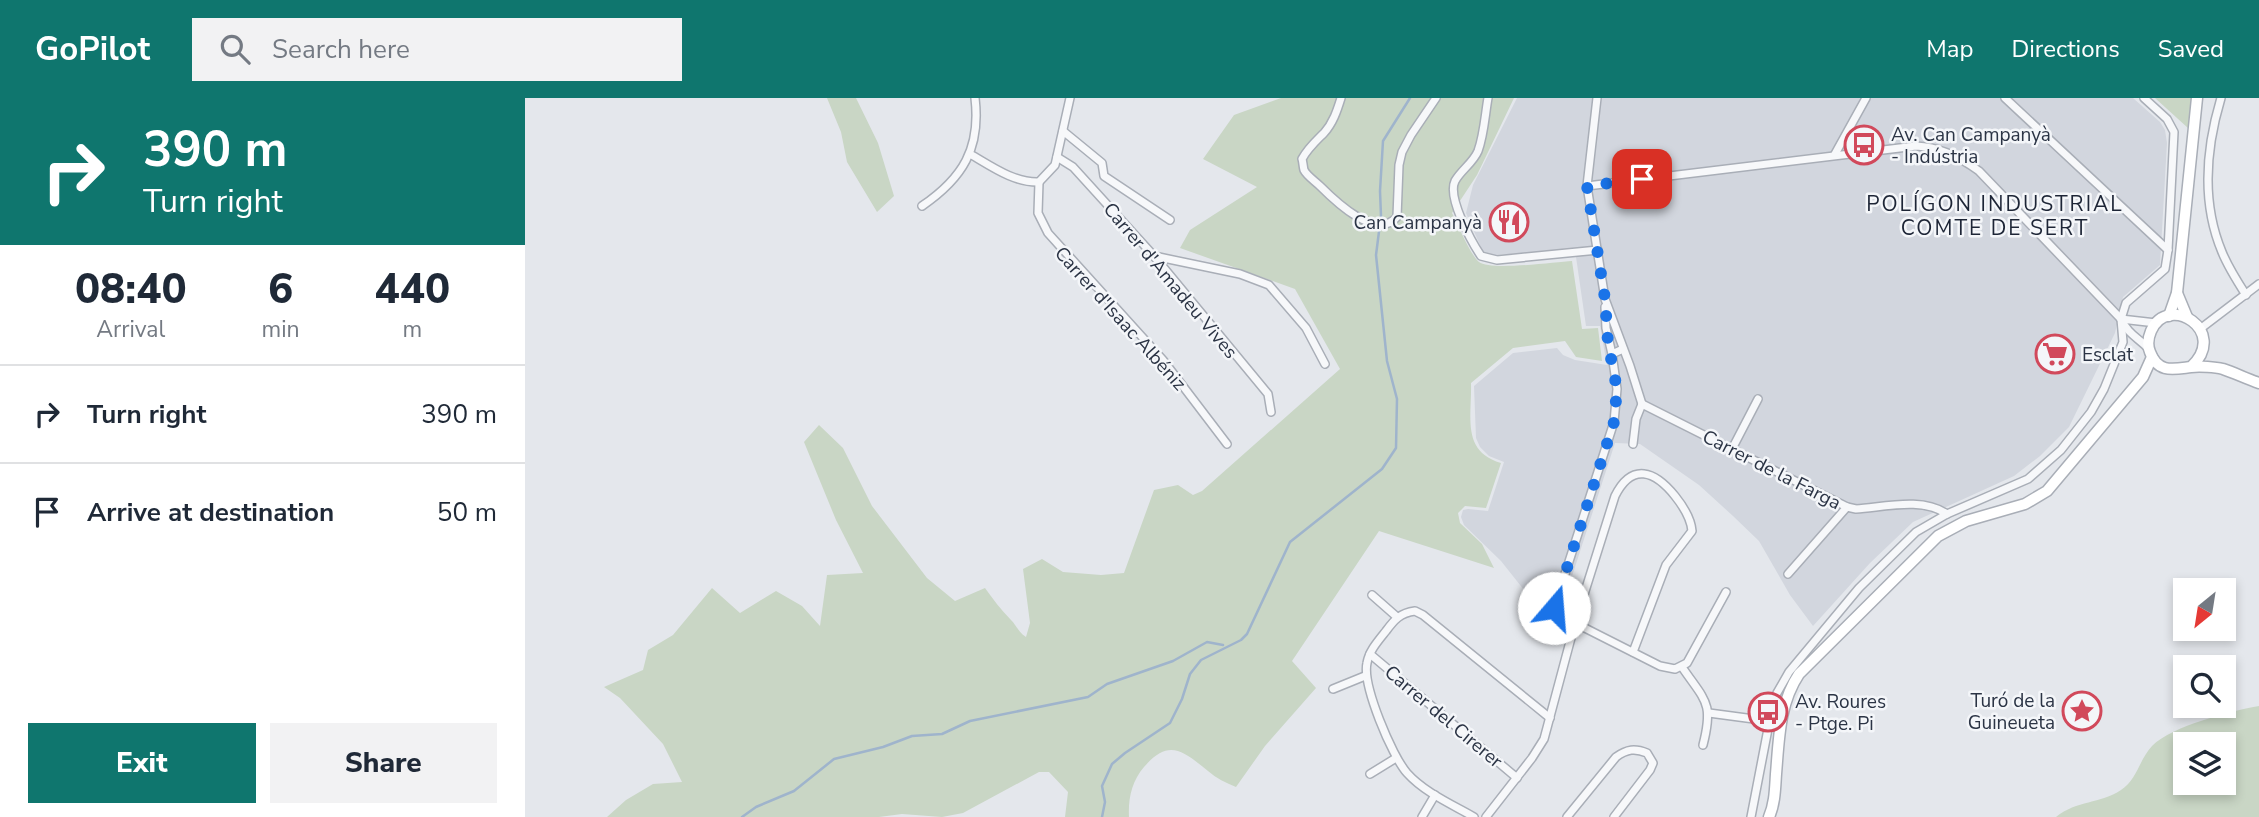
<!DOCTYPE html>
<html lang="en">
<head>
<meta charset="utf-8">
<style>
	body { margin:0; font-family:"Nunito Sans",sans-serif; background:#f2f2f3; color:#1f2937; height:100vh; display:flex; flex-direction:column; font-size:26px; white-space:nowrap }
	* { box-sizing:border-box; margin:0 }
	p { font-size:23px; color:#747a83 }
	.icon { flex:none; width:38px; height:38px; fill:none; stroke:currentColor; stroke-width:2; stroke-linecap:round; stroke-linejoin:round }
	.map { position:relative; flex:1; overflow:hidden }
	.details { display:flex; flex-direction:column; background:#fff; width:525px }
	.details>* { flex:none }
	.guide { background:#0f766e; color:#fff; overflow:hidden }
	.needle { width:46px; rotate:210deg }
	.tools { position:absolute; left:1648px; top:480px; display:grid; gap:14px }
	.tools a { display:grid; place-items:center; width:63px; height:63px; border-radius:0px; background:#fff; box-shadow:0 4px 10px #0003; font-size:35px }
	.pin { position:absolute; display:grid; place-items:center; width:60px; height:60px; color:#fff; margin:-30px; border-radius:14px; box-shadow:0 4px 10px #0006 }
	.me { position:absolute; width:77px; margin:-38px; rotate:18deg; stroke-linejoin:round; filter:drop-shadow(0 0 5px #0008) }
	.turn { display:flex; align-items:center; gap:24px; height:147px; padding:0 28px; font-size:32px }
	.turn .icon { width:91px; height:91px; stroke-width:2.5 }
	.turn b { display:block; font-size:49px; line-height:60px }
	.eta { display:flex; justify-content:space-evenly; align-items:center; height:119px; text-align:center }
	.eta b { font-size:42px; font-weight:800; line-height:49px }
	.button { display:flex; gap:14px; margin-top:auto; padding:14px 28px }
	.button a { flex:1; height:80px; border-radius:0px; background:#0f766e; color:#fff; font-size:28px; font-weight:800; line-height:80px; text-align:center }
	.button a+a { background:#f2f2f3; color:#1f2937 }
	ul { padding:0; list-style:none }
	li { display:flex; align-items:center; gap:21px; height:98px; padding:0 28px; border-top:2px solid #e0e1e3 }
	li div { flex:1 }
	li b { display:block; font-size:26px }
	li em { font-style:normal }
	header { display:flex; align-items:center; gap:42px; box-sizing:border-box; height:98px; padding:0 35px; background:#0f766e; color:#fff }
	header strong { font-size:33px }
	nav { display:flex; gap:38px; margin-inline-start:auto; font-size:24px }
	.search { width:490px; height:63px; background:#f2f2f3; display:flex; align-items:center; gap:18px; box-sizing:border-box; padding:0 24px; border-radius:0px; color:#747a83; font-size:26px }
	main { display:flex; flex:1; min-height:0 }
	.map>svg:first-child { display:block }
</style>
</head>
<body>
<header>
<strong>GoPilot</strong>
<div class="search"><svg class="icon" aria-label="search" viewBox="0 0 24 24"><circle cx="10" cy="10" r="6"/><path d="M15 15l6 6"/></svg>Search here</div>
<nav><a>Map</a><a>Directions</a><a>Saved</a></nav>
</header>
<main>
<section class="details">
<div class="guide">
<div class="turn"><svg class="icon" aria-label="right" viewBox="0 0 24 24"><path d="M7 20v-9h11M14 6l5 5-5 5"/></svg><div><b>390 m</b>Turn right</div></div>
</div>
<div class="eta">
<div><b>08:40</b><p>Arrival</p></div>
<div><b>6</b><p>min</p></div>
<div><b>440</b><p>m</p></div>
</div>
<ul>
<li><svg class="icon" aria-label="right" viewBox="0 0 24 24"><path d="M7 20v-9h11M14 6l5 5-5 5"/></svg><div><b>Turn right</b></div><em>390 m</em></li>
<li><svg class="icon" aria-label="arrive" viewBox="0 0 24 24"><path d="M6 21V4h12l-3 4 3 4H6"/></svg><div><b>Arrive at destination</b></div><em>50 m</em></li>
</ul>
<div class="button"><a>Exit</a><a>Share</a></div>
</section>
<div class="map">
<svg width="1734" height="719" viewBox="0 0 1734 719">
	<rect width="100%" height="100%" fill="#e4e7ec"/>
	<path fill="#d2d6de" d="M992,0H1608L1635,24L1640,32L1642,45L1635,167L1598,199L1590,235L1544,329L1515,358L1489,378L1388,424L1345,465L1288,528L1265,497L1234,443L1208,418L1174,387L1115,346L1090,345L1030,531L976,463L939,427L936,419L938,412L943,411L963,413L979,364L964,358L955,349L951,340L949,288L988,255L1032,250L1038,257L1050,262L1082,267L1075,228H1061L1050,152L969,157L958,154L941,115L948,87Z"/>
	<g fill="#c9d6c5" fill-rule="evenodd">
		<path d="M302,0H331L353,45L369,98L352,114L322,64L316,34Z"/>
		<path d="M756,0H989L952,77L927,115C934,128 944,155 954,164C965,173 1030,164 1047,163L1057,231L1073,230L1077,263L1051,259L1040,243L988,250L946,285C947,319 936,353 976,365L961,410L940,408L933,415L935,425L957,446L969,470L854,433L767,563L791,590L740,648L711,689C701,685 691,680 683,673C658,653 644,640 619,669C607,683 603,700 604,719H540L543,694L524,674H514L438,715L417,719L377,716L354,719H82L101,702L128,686L157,684L138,646L95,600L79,589L118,572L123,552L148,537L187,490L215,515L251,493L277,508L295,528L302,477L338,475L311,422L279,344L294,327L318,350L347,408L402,480L430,503L460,490C468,501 476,512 486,522C492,528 493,534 501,539L505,525L498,471L517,461L538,474L576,477L599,475L629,392L653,387L668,397L677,393L815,271L770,191L655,150L665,132L732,89L678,61L709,17Z"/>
		<path d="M1630,0H1669L1663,30Z"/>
		<path d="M1734,608V719H1531C1552,702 1575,706 1596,692C1612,682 1614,662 1627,648C1647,628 1706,613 1734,608ZM1661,646H1699V684H1661Z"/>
	</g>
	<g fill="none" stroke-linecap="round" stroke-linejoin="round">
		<g stroke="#9fb4cc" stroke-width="2.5">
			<path d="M217,719L231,709L269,693L309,661L358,649L387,638L417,636L445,623L563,599L582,586L648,563L682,544L698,547"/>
			<path d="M577,719L580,704L577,688L587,666L600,655L645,625L657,601L665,576L676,562L716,542L722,536L765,444L857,371L871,350L872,301L862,263L851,157L856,118L855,93L858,43L885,0"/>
		</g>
		<defs>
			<g id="street">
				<path d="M816,0C812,13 808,25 799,35C790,44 783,50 777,61C778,64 778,68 779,72C782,78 790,83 795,88C810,103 851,143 872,119L874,67L877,54L886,37L911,0"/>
				<path d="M963,0C960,17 959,37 953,53C948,65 936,72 930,83C922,99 946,143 956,158L972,162L1073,152"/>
				<path d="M1072,0L1062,88L1080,201L1105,268L1117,306"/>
				<path d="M1480,0L1643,152"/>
				<path d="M1696,0C1681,50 1676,104 1697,154C1703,169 1712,183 1721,197"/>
				<path d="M538,33L577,65L579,78L645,122"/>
				<path d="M445,56C466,68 489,85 514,84L530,67L545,0"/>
				<path d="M1310,56L1341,0"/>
				<path d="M532,59L548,69L629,158L743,296L746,314"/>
				<path d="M514,84L513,115L523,135L638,262L702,346"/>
				<path d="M1062,88L1391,48C1415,49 1435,59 1454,73L1596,221C1603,236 1612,239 1623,250"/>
				<path d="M397,108C438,80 456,50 450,0"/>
				<path d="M629,158L715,176L744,187L781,230L800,266"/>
				<path d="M1080,209L1081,230L1087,256"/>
				<path d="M1596,221L1631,225"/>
				<path d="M1675,231L1734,186"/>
				<path d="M1117,306L1322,409L1331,411C1360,409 1397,399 1422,416"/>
				<path d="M1108,346L1111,321L1117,306"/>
				<path d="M1207,351L1233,301"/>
				<path d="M1263,476L1322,409"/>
				<path d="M847,497L872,519"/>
				<path d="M1029,510L1089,324L1092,291L1087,256L1098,251"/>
				<path d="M1050,525L1135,568L1150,571L1162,565L1201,494"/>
				<path d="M845,556L992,680"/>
				<path d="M1157,569C1180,603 1189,604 1178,647"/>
				<path d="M808,591L840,578"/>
				<path d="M1184,615L1244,623"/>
				<path d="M845,676L871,660"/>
				<path d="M897,719L910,697"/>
				<path d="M949,719C926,706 899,694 882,675C867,658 837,587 842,565C844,553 853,543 861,533C869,522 875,515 890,513L898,517L1025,620"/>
				<path d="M961,719L1007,660L1019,641L1050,525L1090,398C1107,364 1130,373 1150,398C1158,408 1166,420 1167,433L1141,467L1108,554"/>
				<path d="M1042,719L1091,659C1102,651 1110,650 1122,655L1128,665L1125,672L1089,719"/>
				<path d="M1226,719L1248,605L1252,595L1264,574L1334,490L1391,434L1422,416L1503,381L1536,352L1566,314L1579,291L1598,244L1596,221L1601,205L1640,171L1643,152L1649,34L1642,21L1619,0"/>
			</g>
			<g id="secondary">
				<path d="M1652,195L1662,219"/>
				<path d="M1644,218L1652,195L1672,0"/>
				<path d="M1666,269C1705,233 1643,194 1626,233C1623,240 1622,247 1625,254C1633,276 1649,271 1666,269C1675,268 1690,269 1698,271C1710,275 1722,281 1734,285"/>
				<path d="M1244,719C1250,705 1250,691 1251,676C1254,641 1254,606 1274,576L1413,438L1441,423L1500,406L1522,393L1618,279L1627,259"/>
			</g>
		</defs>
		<use href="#street" stroke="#a9aeb7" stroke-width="10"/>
		<use href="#secondary" stroke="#a9aeb7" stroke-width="13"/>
		<use href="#street" stroke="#f7f8fa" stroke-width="7"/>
		<use href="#secondary" stroke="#fff" stroke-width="10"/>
	</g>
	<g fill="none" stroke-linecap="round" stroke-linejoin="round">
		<path stroke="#1a73e8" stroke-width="12" stroke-dasharray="0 21.6" d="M1029,510L1089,324L1092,291L1083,245L1080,201L1062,88L1117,81"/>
	</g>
	<defs>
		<symbol id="bus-ring" viewBox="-11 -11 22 22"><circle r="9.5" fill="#f4f6f9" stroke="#d1495b" stroke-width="1.5"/><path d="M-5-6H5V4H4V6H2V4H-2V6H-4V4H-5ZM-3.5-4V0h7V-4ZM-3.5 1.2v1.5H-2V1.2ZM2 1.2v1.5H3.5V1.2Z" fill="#d1495b"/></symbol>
		<symbol id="restaurant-ring" viewBox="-11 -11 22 22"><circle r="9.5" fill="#f4f6f9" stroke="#d1495b" stroke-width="1.5"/><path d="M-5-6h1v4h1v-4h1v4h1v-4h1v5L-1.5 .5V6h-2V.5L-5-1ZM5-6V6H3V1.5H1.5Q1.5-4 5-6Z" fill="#d1495b"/></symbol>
		<symbol id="supermarket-ring" viewBox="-11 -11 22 22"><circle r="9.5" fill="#f4f6f9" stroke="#d1495b" stroke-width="1.5"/><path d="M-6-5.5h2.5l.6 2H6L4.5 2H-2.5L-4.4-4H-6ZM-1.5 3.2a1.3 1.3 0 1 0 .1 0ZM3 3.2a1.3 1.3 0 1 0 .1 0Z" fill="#d1495b"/></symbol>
		<symbol id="sight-ring" viewBox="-11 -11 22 22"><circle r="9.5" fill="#f4f6f9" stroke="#d1495b" stroke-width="1.5"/><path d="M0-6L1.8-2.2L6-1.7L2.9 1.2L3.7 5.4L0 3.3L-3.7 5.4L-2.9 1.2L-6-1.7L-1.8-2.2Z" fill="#d1495b"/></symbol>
	</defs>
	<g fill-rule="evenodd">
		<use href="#bus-ring" x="1317" y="25" width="44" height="44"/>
		<use href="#restaurant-ring" x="962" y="102" width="44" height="44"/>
		<use href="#supermarket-ring" x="1508" y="234" width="44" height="44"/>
		<use href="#sight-ring" x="1535" y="591" width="44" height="44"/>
		<use href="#bus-ring" x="1221" y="592" width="44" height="44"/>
	</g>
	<g text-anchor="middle" stroke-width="5" stroke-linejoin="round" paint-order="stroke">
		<g font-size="19" fill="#2b3445" stroke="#f4f6f9" text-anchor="start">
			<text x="1366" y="43">Av. Can Campanyà<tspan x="1366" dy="22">- Indústria</tspan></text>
			<text x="957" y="131" text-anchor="end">Can Campanyà</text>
			<text x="1557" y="263">Esclat</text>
			<text x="1530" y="609" text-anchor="end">Turó de la<tspan x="1530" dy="22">Guineueta</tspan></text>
			<text x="1270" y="610">Av. Roures<tspan x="1270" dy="22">- Ptge. Pi</tspan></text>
		</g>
		<g font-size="19" fill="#2b3445" stroke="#f4f6f9">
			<text transform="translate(646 182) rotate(50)" y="7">Carrer d'Amadeu Vives</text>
			<text transform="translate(596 220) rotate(48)" y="7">Carrer d'Isaac Albéniz</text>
			<text transform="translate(1247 371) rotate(27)" y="7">Carrer de la Farga</text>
			<text transform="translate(919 618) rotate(40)" y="7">Carrer del Cirerer</text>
		</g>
		<g font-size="21" letter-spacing="2" fill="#1d2536" stroke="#f4f6f9">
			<text x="1470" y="113">POLÍGON INDUSTRIAL<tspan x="1470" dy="24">COMTE DE SERT</tspan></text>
		</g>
	</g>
</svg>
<div class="tools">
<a><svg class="needle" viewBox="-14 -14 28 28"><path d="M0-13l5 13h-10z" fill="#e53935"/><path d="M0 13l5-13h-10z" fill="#747a83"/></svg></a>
<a><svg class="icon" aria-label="search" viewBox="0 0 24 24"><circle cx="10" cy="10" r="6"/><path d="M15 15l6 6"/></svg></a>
<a><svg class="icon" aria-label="layers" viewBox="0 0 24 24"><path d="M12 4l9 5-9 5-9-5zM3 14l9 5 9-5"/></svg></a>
</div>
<div class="pin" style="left:1117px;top:81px;background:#d93025"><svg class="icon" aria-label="arrive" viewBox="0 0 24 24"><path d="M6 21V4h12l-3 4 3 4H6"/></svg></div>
<svg class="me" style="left:1029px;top:510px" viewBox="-20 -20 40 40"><circle r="19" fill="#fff"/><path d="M0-13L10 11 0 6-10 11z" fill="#1a73e8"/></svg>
</div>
</main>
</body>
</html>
